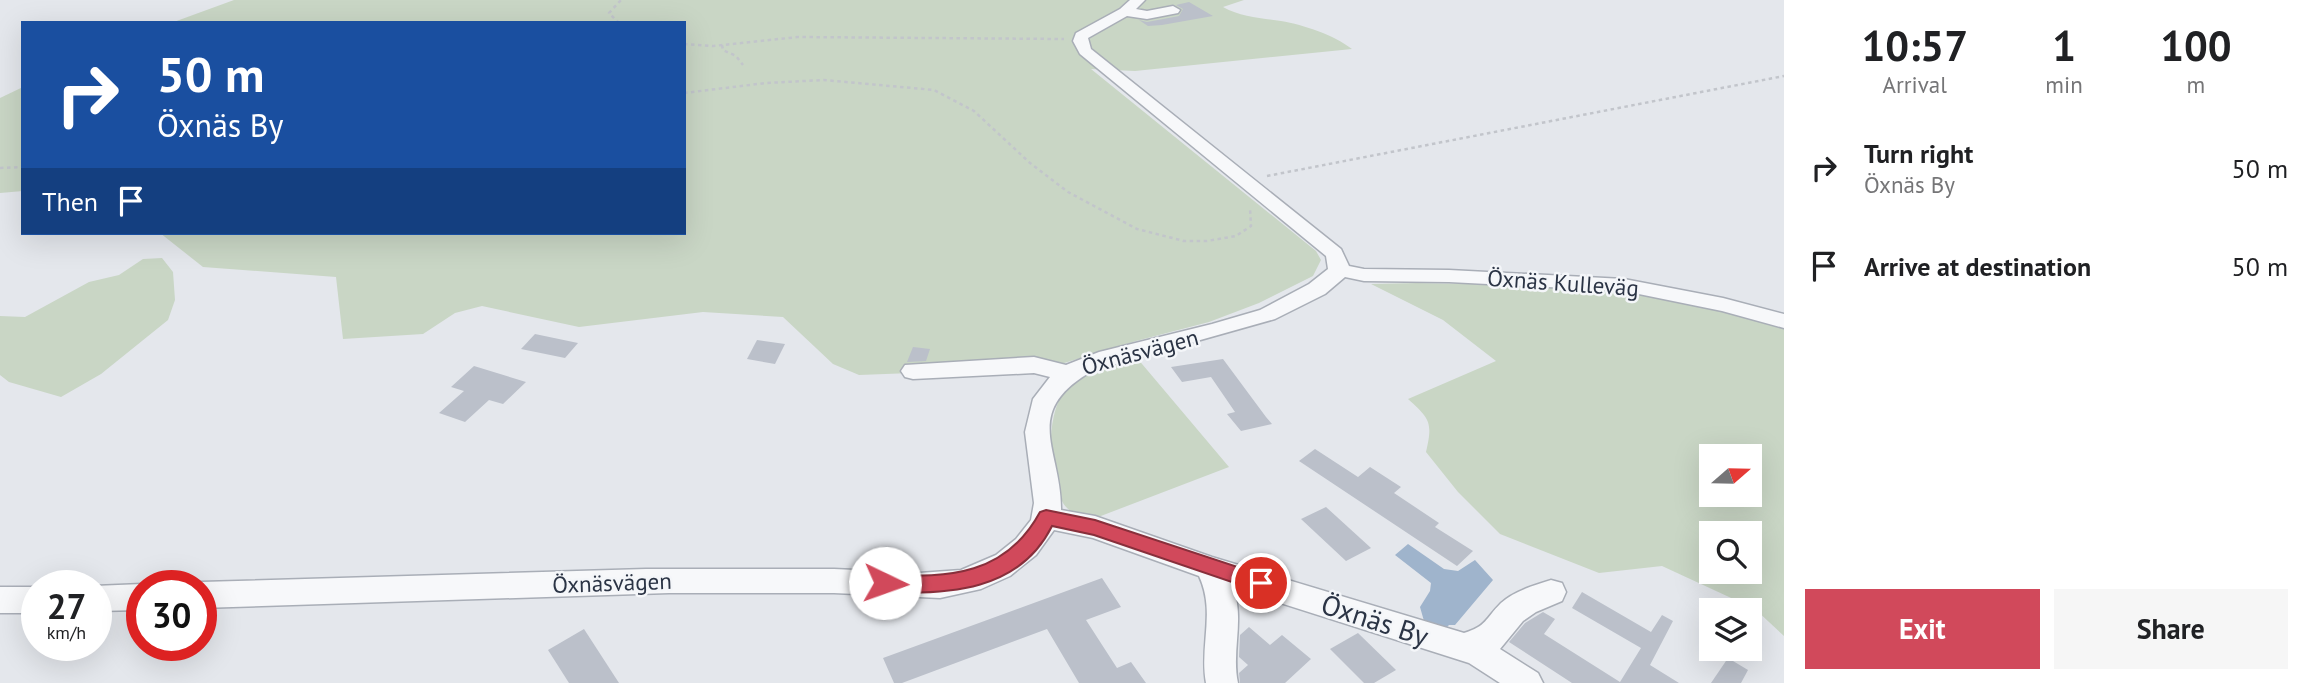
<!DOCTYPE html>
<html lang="en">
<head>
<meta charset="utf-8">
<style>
	body { margin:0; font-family:"PT Sans",sans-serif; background:#f6f6f6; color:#202124; height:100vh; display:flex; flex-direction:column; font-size:26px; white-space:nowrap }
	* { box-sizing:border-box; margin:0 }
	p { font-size:23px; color:#757577 }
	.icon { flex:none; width:38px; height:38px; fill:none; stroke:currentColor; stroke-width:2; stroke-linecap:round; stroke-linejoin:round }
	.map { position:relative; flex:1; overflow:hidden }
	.sheet { display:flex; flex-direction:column; background:#fff; width:525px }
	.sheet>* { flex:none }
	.top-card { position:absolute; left:21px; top:21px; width:665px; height:214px; border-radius:0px; box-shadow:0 7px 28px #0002; background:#1a4fa0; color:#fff; overflow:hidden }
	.needle { width:46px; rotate:70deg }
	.fabs { position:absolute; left:1699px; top:444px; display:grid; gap:14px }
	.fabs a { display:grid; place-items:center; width:63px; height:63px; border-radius:0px; background:#fff; box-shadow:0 7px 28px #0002; font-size:35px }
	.speed { position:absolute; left:21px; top:570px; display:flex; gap:14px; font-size:35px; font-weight:700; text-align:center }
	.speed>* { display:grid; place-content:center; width:91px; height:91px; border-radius:50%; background:#fff; box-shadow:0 7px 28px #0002; line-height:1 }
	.speed small { font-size:18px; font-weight:400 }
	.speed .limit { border:10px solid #d22; background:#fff; color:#111 }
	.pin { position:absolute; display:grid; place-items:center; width:60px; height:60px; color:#fff; margin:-30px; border:4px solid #fff; border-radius:50%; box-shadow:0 2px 7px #0007 }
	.me { position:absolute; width:77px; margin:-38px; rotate:93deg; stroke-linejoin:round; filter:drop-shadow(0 0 5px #0008) }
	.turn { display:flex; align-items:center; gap:24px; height:147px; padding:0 21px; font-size:32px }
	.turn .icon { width:91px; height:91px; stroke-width:2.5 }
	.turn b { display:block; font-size:49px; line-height:60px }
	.then { display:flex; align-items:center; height:66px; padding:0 21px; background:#0003; gap:14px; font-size:26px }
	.eta { display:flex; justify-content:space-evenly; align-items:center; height:119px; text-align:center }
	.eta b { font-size:42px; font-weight:700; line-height:49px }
	.button { display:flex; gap:14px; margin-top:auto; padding:14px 21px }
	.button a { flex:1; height:80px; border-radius:0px; background:#d1495b; color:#fff; font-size:28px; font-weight:700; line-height:80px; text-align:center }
	.button a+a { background:#f6f6f6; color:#202124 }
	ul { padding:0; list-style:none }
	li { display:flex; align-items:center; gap:21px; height:98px; padding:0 21px }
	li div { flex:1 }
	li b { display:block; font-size:26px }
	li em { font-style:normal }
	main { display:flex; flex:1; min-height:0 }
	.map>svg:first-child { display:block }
</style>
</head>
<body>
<main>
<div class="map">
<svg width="1784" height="683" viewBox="0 0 1784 683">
	<rect width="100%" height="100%" fill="#e4e7ec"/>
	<g fill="#c9d6c5" fill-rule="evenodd">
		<path d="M234,0H1244L1223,7C1241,17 1261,18 1281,21C1304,25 1334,35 1352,49L1135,71L1091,69L1316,251L1321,260L1313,276L1259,303L1209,322L1136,341L1048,368L859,375L833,364L783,317L703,312L579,327L482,306L455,313L423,334L343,339L336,277L203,267L160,233H684V23H171Z"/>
		<path d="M23,87V191L0,193V98Z"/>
		<path d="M162,258L173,272L175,300L168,320L101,374L61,397L9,382L0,375V316L25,317L89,282L119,275L143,259Z"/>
		<path d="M1417,283C1489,285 1566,280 1637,293C1687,301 1736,314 1784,328V636L1755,609L1662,566L1599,573L1500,534L1458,492L1426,452C1433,422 1430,419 1408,399L1496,361L1443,320L1371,284ZM1712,457H1750V495H1712ZM1712,534H1750V572H1712Z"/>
		<path d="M1137,358L1229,467L1093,519C1080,517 1068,513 1062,501C1047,474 1046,417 1064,391C1080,369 1113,366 1137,358Z"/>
	</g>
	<path fill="#9fb4cc" d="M1408,544L1444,569L1458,571L1475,560L1493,580L1455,625H1449L1444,630L1424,621L1420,607L1430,591L1431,583L1395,555Z"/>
	<g fill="#bbc0ca">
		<path d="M1189,2L1213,16L1162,25L1148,26L1139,20L1147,22L1179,16L1183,9L1176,5Z"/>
		<path d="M535,334L578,343L565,358L521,349Z"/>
		<path d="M757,340L785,344L775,364L747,359Z"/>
		<path d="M913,347L930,349L926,361L907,362Z"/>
		<path d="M1223,359L1266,417L1272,424L1241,431L1227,414L1235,412L1211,377L1182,382L1171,367Z"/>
		<path d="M474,366L526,382L503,404L489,400L465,422L439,413L464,391L451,387Z"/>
		<path d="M1315,449L1358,477L1370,467L1401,487L1394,493L1439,523L1435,527L1473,551L1457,566L1299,461Z"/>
		<path d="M1326,507L1371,548L1346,561L1301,519Z"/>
		<path d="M1102,578L1121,607L1086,620L1117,668L1131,662L1146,683H1079L1047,629L902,683H894L883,658Z"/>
		<path d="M1582,592L1651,632L1662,615L1673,621L1650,665L1679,683H1572L1509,642L1525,623L1543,612L1555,619L1544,634L1620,682L1641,648L1572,608Z"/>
		<path d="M1249,627L1270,645L1282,635L1311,659L1285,683H1240L1239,673L1248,665L1239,657L1240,635Z"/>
		<path d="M584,629L619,683H569L548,650Z"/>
		<path d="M1358,633L1396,670L1374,683H1364L1330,649Z"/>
		<path d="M1728,658L1748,670L1741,683H1711Z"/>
	</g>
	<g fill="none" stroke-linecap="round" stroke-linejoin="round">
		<defs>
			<g id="minor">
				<path d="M1130,0H1145L1136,9L1147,11L1173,6L1180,10L1178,13L1147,19L1127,16L1088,38L1091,49L1341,249L1349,266L1364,269L1449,270L1624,279L1723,298L1784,314V328L1722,311L1624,291L1449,282L1364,281L1345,277L1325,294L1275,319L1094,370C1019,412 1062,449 1061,510L1095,516L1212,557L1464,633C1487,626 1485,619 1501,603C1514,591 1535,585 1551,580L1562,583L1566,592L1562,601L1536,612L1523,621L1500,649L1538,673L1543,683H1500L1469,663L1233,588C1245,619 1231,651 1238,683H1206C1199,646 1216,612 1199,576L1093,538L1054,530L1036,555L1010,576L981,589L940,598L834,593H669L201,608V586H190L201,582L646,569H834L919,573L961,570L996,555L1016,539L1031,520L1034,503L1025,432L1033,399L1050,377L1034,373L913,379L905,377L901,371L905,365L1034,357L1066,365L1099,352L1212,324L1260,310L1309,284L1328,269L1326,256L1080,54L1073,41L1076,33L1120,9Z"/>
				<path d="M142,584L147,586H142V610L96,611V586H94Z"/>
				<rect x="0" y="587" width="37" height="26"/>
			</g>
		</defs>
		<use href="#minor" stroke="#a9aeb7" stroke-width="3"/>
		<g stroke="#c2c5cb" stroke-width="2.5" stroke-dasharray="3.5 3.5" stroke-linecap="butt">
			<path d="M619,23L609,13L621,0"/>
			<path d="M684,44L713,46L798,37L1064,39"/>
			<path d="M722,45L723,50L736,56L743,65"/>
			<path d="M684,93L766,83L824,80L934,90L974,111L1030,163L1068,192L1137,229L1184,241H1207L1236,236L1251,226L1250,208"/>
			<path d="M0,168L23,167"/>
			<path d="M1267,176L1784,76"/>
		</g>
		<use href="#minor" fill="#f7f8fa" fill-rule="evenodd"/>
	</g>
	<path fill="#d1495b" stroke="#882f3b" stroke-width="2" d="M1046,510L1095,520L1268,577L1271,583L1268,589L1261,592L1094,535L1052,526C1020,591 948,595 885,592L878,589L875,583L878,577L885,575C949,578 1006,575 1040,512Z"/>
	<g text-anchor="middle" stroke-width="5" stroke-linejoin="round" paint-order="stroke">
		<g font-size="23" fill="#2b3445" stroke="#f4f6f9">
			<text transform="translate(1563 283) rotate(4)" y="8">Öxnäs Kulleväg</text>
			<text transform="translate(1140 352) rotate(-15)" y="8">Öxnäsvägen</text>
			<text transform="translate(612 583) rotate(-2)" y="8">Öxnäsvägen</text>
		</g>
		<g font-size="28" fill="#2b3445" stroke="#f4f6f9">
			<text transform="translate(1375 620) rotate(18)" y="10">Öxnäs By</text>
		</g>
	</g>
</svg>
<div class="fabs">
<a><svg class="needle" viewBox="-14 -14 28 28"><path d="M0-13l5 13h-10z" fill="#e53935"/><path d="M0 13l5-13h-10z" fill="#757577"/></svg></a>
<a><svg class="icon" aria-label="search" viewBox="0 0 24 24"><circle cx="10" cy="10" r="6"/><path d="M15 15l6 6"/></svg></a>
<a><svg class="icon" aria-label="layers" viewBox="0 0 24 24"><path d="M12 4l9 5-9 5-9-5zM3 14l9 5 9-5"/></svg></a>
</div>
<div class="speed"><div>27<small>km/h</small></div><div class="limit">30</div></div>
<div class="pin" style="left:1261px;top:583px;background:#d93025"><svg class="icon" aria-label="arrive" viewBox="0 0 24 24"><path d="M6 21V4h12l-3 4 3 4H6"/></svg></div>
<svg class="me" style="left:885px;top:583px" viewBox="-20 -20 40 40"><circle r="19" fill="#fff"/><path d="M0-13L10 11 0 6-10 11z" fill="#d1495b"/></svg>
<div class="top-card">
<div class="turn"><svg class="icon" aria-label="right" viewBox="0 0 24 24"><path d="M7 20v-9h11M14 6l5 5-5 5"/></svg><div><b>50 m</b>Öxnäs By</div></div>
<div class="then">Then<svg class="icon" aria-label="arrive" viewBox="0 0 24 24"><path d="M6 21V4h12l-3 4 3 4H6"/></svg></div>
</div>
</div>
<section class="sheet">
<div class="eta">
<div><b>10:57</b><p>Arrival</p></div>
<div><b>1</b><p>min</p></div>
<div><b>100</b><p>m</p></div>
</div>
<ul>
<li><svg class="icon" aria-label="right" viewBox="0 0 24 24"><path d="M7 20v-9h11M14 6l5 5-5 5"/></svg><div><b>Turn right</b><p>Öxnäs By</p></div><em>50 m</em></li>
<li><svg class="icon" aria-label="arrive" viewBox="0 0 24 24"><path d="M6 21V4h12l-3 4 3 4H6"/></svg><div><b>Arrive at destination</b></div><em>50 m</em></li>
</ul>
<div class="button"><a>Exit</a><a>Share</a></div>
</section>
</main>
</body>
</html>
